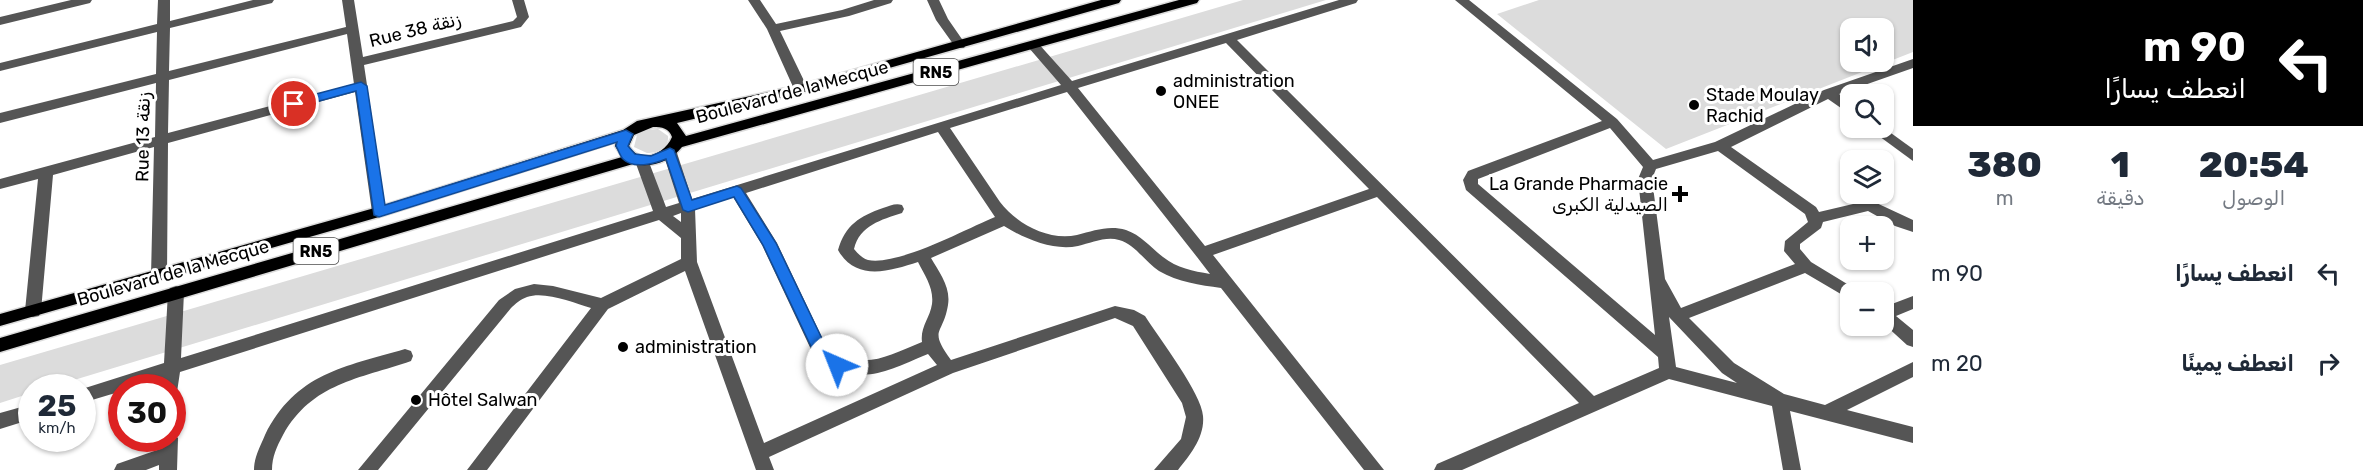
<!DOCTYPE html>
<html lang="ar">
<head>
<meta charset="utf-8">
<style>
	body { margin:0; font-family:Rubik,Vazirmatn,sans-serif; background:#f6f6f7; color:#1f2937; direction:rtl; height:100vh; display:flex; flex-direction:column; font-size:22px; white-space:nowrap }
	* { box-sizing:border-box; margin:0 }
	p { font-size:20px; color:#747a83 }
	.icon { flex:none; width:33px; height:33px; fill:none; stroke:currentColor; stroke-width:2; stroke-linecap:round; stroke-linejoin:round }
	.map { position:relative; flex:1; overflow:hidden; direction:ltr }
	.details { display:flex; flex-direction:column; background:#fff; width:450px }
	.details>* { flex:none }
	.top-card { background:#000; color:#fff; overflow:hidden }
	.tools { position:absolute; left:1840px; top:18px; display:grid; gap:12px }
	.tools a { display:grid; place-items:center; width:54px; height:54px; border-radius:12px; background:#fff; box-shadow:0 2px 4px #0004; font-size:30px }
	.speed { position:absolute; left:18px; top:374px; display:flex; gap:12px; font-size:30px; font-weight:700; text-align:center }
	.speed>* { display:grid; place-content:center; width:78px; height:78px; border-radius:50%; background:#fff; box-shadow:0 2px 4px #0004; line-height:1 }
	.speed small { font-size:15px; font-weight:400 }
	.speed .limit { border:9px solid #d22; background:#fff; color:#111 }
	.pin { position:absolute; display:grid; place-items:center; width:51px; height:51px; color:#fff; margin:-26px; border:3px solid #fff; border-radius:50%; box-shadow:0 2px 6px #0007 }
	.me { position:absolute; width:66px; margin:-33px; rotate:316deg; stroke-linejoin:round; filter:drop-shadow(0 0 4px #0008) }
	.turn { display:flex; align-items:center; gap:21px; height:126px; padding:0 18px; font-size:27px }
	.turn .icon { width:78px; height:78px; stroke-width:2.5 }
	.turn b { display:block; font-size:42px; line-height:51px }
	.eta { display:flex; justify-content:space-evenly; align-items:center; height:102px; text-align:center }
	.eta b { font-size:36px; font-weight:800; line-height:42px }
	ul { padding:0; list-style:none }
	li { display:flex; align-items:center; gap:18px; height:90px; padding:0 18px }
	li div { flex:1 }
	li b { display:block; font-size:22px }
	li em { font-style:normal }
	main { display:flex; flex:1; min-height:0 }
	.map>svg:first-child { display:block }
</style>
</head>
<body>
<main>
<section class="details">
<div class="top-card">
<div class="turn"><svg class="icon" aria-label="left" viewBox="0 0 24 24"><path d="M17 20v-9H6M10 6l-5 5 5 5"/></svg><div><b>90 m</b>انعطف يسارًا</div></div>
</div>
<div class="eta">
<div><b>20:54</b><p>الوصول</p></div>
<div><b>1</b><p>دقيقة</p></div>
<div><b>380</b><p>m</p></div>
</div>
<ul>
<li><svg class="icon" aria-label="left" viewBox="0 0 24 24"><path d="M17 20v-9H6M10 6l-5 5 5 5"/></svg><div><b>انعطف يسارًا</b></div><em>90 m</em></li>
<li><svg class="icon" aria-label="right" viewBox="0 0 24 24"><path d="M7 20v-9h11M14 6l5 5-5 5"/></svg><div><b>انعطف يمينًا</b></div><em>20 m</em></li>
</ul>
</section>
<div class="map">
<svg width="1913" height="470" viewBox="0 0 1913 470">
	<rect width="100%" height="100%" fill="#fff"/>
	<g fill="#dcdcdc" fill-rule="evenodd">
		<path d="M1243,0H1326L51,387H32L31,393L0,403V365Z"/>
		<path d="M1539,0H1913V52L1666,149L1497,14ZM1851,28H1884V62H1851Z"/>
		<path d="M658,129L668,136C669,148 658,153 647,153L634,147L637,135L646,130Z"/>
	</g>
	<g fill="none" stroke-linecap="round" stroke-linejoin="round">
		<defs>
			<path id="major" d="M1101,0H1121L1119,3L801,93L677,123L686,136L1179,0H1199L1197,3L682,147C670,162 652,168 633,164L0,352V338L622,157L615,146L616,142L379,217L0,326V314L378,207L623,130L637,121L800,85ZM653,127C662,127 669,128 672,137C665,154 640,165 629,146L634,135Z"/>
		</defs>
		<use href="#major" stroke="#dbdbdb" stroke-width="3"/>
		<g fill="#555" fill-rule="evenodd">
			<path d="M71,0H92L90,3L0,25V17Z"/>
			<path d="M158,0H170V21L253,0H274L272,3L170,28L169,71L346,27L342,0H354L363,57L513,21L517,17L512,0H524L529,17L521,27L364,65L386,212L384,216H374L372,212L355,92L168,143L167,276L164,280H154L151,276L154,147L53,175L41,311L39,316L33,317L27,316L25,311L38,179L0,189V179L155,137L156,83L0,123V113L156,74L157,32L0,71V63L157,24ZM347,34L354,84L168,133L169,80Z"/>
			<path d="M748,0H760L776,24L842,10L874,0H893L891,3L849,16L780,31L808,89L801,93L794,89L767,29Z"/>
			<path d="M927,0H939L948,19L966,45L964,48H956L936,20Z"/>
			<path d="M1339,0H1358L1356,3L1237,40L1594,396L1659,368L1658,357L1466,190L1463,180L1468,171L1602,121L1455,0H1469L1617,119L1653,160L1715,142L1824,90L1913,59V68L1839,94L1851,103V115L1828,99L1731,147L1816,207L1819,212L1870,200L1913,220V232L1895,226L1868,211L1823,222L1821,228L1800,244V249L1811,262L1857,290L1858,292H1851V300L1805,273L1689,318L1734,363L1784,394L1825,405L1913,362V377L1847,410L1913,427V443L1790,411L1801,470H1783L1772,406L1669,379L1462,470H1434L1437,464L1579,403L1377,197L1213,255L1384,470H1364L1221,288C1200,285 1178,282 1159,271C1145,262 1135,244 1119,240C1106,236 1091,243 1078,246C1053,251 1025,239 1004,226L931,258C939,272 951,287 948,305C943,336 928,328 951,360L1115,306L1134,310L1145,316C1159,338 1202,394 1203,416C1205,437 1190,455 1178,470H1154L1181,439L1186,417L1182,403L1133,326L1115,318L953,373L769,457L774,470H756L685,271L608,309L487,470H467L591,308C573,303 546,291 527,297C521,299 515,304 511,308L378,470H358L499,300L515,289L534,284L553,286L601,298L681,259V238L659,220L180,372L177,392L172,394V387H163V378L133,387H122V391L82,403V389L164,363L168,292L170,288L176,286L182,288L184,292L181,358L653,211L635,161L637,157H647L666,207L679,203L663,153L665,150H675L677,153L692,199L1061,85L1029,48L1027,45L1029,42H1037L1072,81ZM1226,43L1369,189L1205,246L1078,88ZM1067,92L1197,257L1210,274C1193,271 1177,268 1163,257C1151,248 1141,235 1126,230C1108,225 1094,231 1077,235C1048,241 1017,224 1000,202L950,128ZM1610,128L1643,167L1638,179L1655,335L1478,184V179ZM938,132L995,217C966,229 898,266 868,260C862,258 858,254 854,249C860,225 881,220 902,213L904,209L902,205C895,203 890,206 883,208C860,216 845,225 838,250C856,282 890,271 918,262C925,276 934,288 932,304C930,318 920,327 922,342C885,357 865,371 827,348L777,243L746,193ZM1718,151L1805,214L1808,222L1785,241L1784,251L1795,264L1681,308L1665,279L1652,179L1656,169ZM733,197L762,245L815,358C862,387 882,373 928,354L937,365L764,443L697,262L695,209ZM681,213V222L673,216ZM1669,317L1722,373L1737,383L1676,367Z"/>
			<path d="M1868,128H1884L1913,149V161Z"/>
			<path d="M1913,296V309L1896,316L1913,330V347L1907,345L1884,324V307Z"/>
			<path d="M405,349L411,351L413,356L411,361C359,379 312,383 283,435C277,446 272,457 272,470H254C254,457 260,447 265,435C296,373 344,367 405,349Z"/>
			<path d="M32,404V419L0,429V413Z"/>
			<path d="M172,432L178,438L177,470H159V465L146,470H114L117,464L160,449V438H172Z"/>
		</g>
		<use href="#major" fill="#000" fill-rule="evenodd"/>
	</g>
	<path fill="#1a73e8" stroke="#114b97" stroke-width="1.5" d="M361,82L367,86L385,205L626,130L633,134L628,146L635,154L651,156L670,148L674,150L692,200L737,186L741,188L776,243L827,349L842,360L845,365L842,369C832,373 824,363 816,357L763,245L734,197L688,212L683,210L666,159C654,164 633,169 623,159C620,156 618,149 616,146L617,142L379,217L374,215L356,91L294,108L288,104L290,101Z"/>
	<g fill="#000" stroke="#fff" stroke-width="2">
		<circle cx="1161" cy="91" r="6"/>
		<circle cx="1694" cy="105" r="6"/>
		<path d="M1677 185h6v6h6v6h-6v6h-6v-6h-6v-6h6z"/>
		<circle cx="623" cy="347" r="6"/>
		<circle cx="416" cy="400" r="6"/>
	</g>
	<g text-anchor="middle" stroke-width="6" stroke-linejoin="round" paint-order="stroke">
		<g fill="#fff" stroke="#4c4c4c" stroke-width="1.5">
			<rect x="913.5" y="59" width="45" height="26" rx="4.5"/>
			<rect x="293.5" y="238" width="45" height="26" rx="4.5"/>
		</g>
		<g font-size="16" font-weight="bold" fill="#000">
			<text x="936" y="78">RN5</text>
			<text x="316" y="257">RN5</text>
		</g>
		<g font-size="18" fill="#000" stroke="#fff">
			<text transform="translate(415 30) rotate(-14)" y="6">Rue 38 زنقة</text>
			<text transform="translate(792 92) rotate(-15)" y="6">Boulevard de la Mecque</text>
			<text transform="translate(143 137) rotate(-89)" y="6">Rue 13 زنقة</text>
			<text transform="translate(173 273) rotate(-16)" y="6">Boulevard de la Mecque</text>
		</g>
		<g font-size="18" fill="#000" stroke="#fff" text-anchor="start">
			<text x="1173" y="87">administration<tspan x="1173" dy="21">ONEE</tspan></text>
			<text x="1706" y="101">Stade Moulay<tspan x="1706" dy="21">Rachid</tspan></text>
			<text x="1668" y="190" text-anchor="end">La Grande Pharmacie<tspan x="1668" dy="21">الصيدلية الكبرى</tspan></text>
			<text x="635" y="353">administration</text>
			<text x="428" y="406">Hôtel Salwan</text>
		</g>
	</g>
</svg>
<div class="tools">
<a><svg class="icon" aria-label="sound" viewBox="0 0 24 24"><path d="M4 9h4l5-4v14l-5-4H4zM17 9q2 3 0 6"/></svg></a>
<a><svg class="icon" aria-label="search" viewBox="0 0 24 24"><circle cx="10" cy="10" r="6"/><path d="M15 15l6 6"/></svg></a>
<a><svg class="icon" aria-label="layers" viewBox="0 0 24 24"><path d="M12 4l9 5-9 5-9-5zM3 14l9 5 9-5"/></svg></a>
<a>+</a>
<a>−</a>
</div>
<div class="speed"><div>25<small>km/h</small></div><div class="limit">30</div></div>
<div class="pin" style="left:294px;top:104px;background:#d93025"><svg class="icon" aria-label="arrive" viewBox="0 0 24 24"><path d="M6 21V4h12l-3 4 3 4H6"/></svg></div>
<svg class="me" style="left:837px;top:365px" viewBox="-20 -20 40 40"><circle r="19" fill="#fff"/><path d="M0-13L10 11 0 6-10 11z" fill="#1a73e8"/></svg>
</div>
</main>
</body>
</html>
